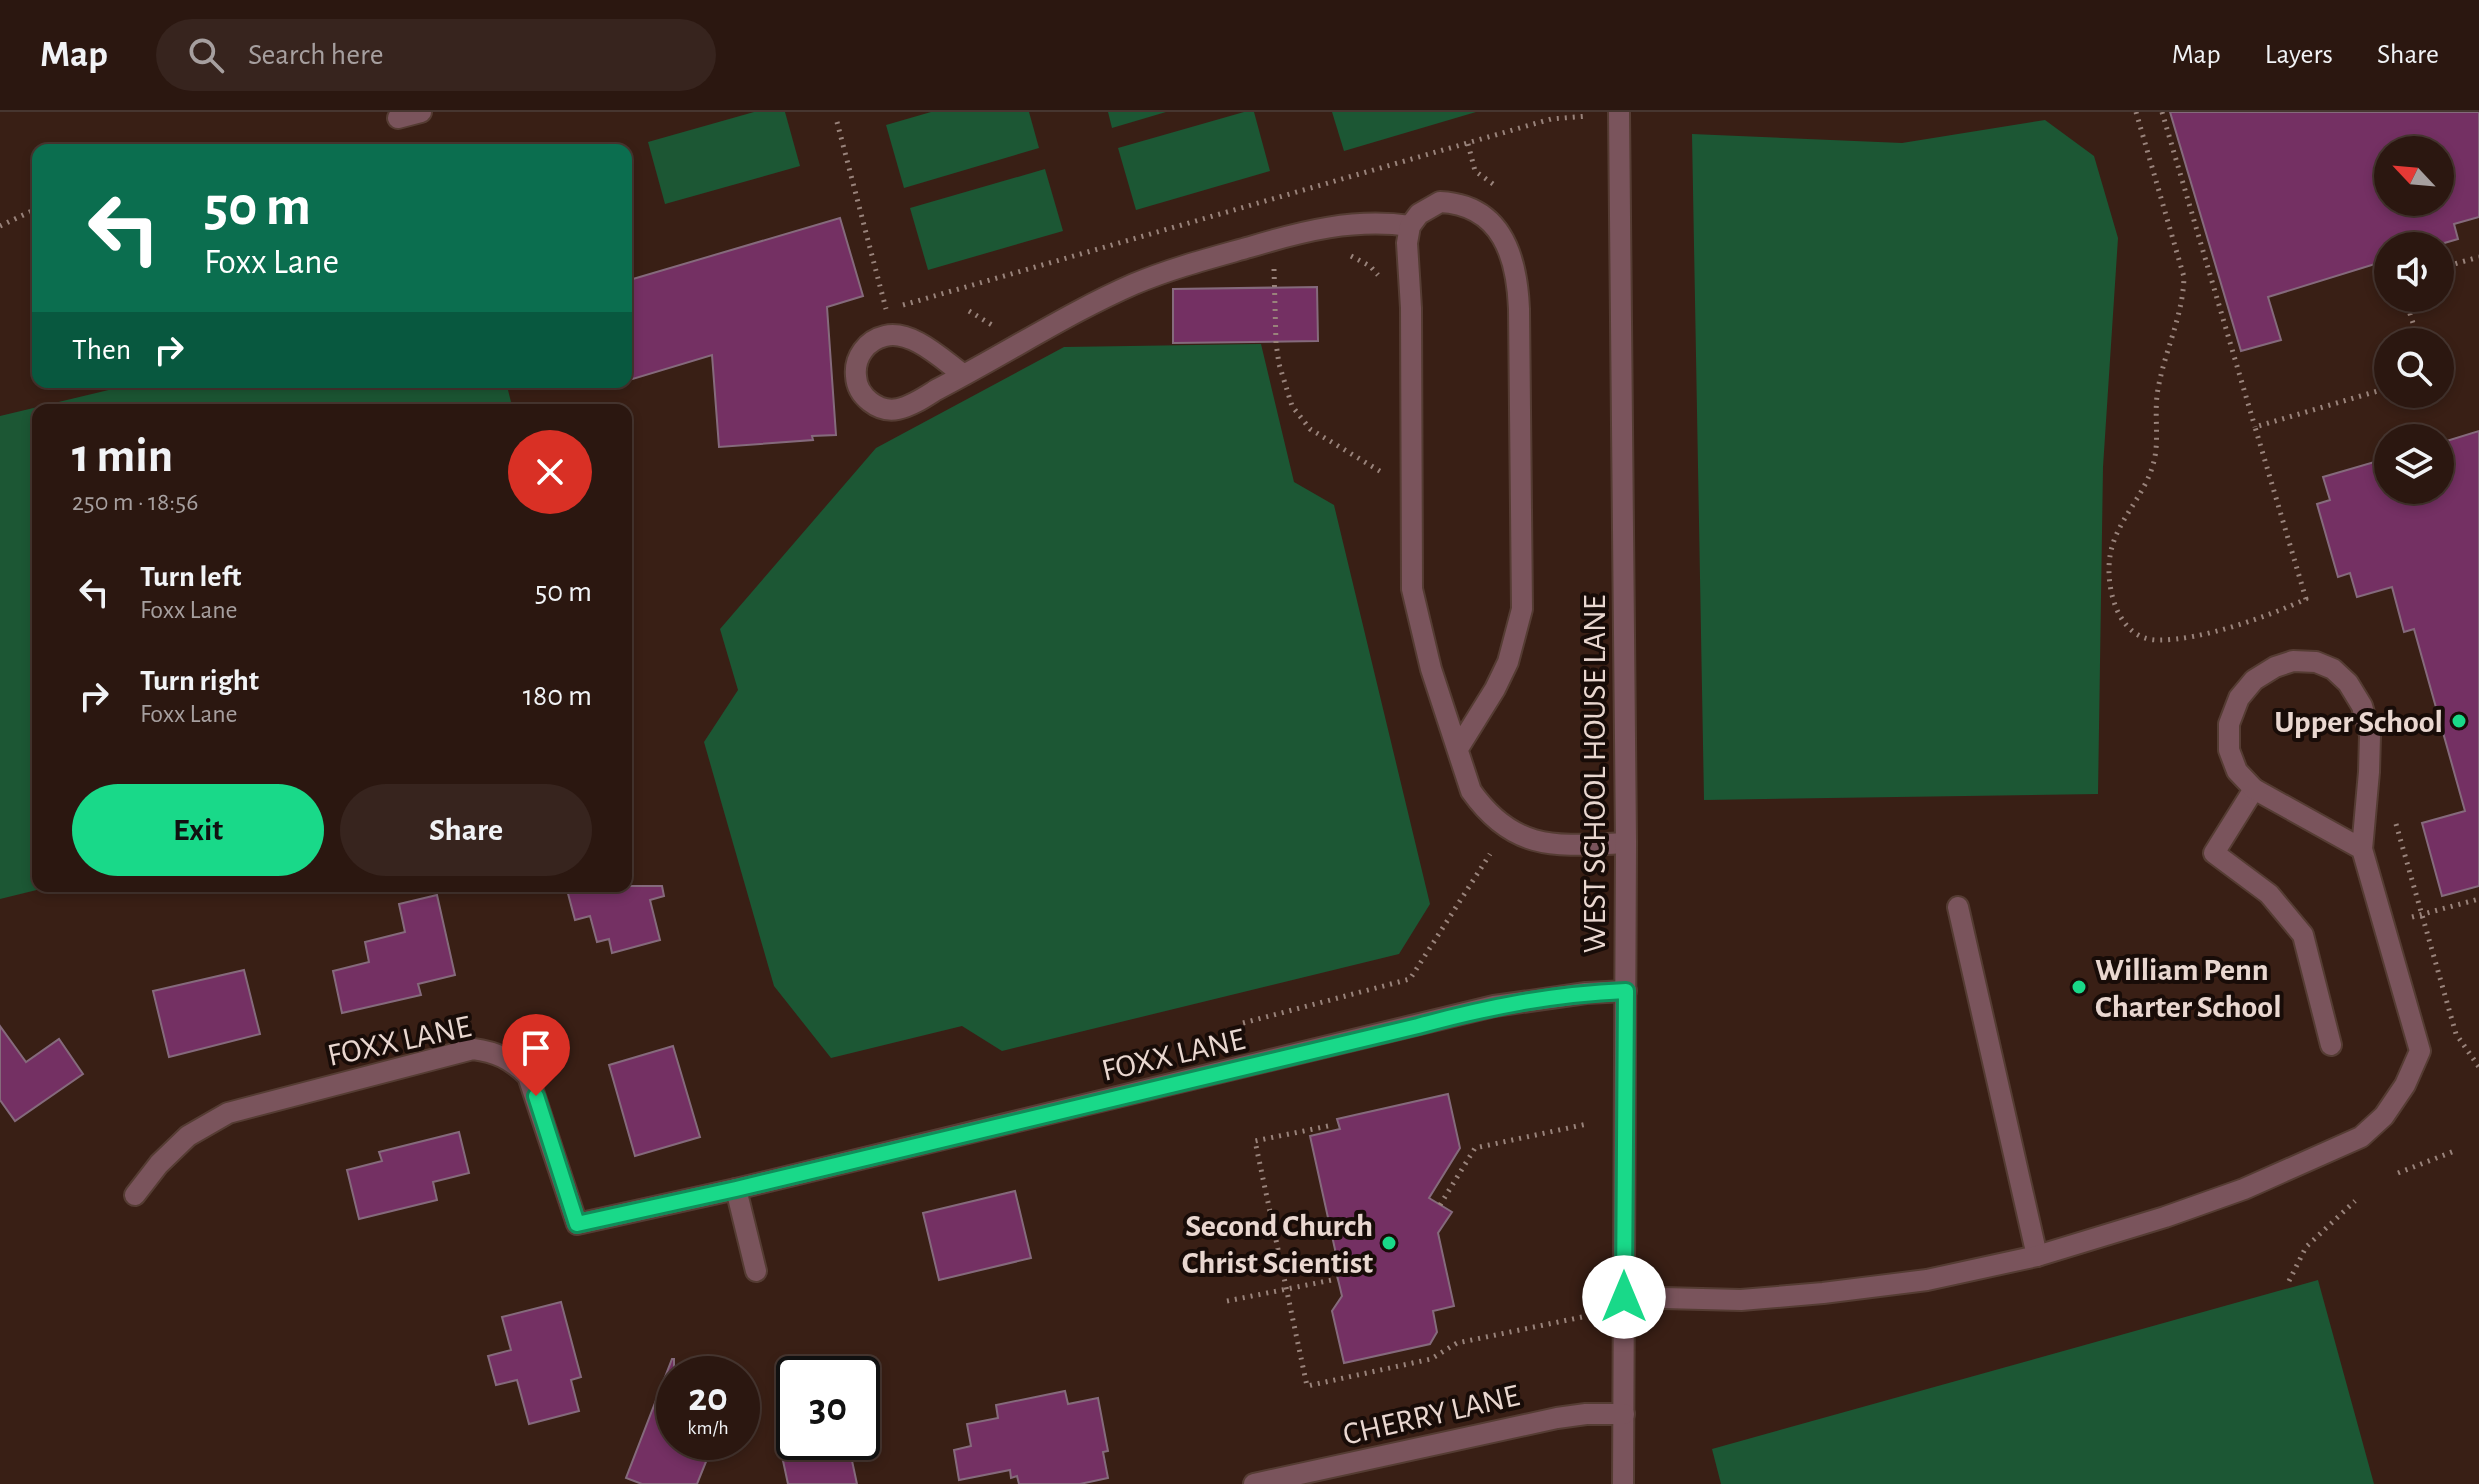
<!DOCTYPE html>
<html lang="en">
<head>
<meta charset="utf-8">
<style>
	body { margin:0; font-family:"Alegreya Sans",sans-serif; background:#37241e; color:#f1f3f6; height:100vh; display:flex; flex-direction:column; font-size:30px; white-space:nowrap }
	* { box-sizing:border-box; margin:0 }
	p { font-size:26px; color:#a69f9f }
	.icon { flex:none; width:44px; height:44px; fill:none; stroke:currentColor; stroke-width:2; stroke-linecap:round; stroke-linejoin:round }
	.map { position:relative; flex:1; overflow:hidden }
	.details { position:absolute; left:32px; top:292px; width:600px; height:488px; display:flex; flex-direction:column; background:#2b1710; border-radius:16px; box-shadow:0 4px 12px #0003,0 0 0 2px #473630 }
	.details>* { flex:none }
	.guide { position:absolute; left:32px; top:32px; width:600px; height:244px; border-radius:16px; box-shadow:0 4px 12px #0003,0 0 0 2px #473630; background:#0b6e4f; color:#fff; overflow:hidden }
	.needle { width:52px; rotate:296deg }
	.fabs { position:absolute; left:2374px; top:24px; display:grid; gap:16px }
	.fabs a { display:grid; place-items:center; width:80px; height:80px; border-radius:50%; background:#2b1710; box-shadow:0 4px 12px #0003,0 0 0 2px #473630; font-size:40px }
	.speed { position:absolute; left:656px; top:1244px; display:flex; gap:16px; font-size:40px; font-weight:700; text-align:center }
	.speed>* { display:grid; place-content:center; width:104px; height:104px; border-radius:50%; background:#2b1710; box-shadow:0 4px 12px #0003,0 0 0 2px #473630; line-height:1 }
	.speed small { font-size:20px; font-weight:400 }
	.speed .limit { border:4px solid #111; border-radius:12px; background:#fff; color:#111 }
	.pin { position:absolute; display:grid; place-items:center; width:68px; height:68px; color:#fff; margin:-82px -34px; border-radius:50% 50% 50% 0; rotate:-45deg; box-shadow:0 0 8px #0007 }
	.pin .icon { rotate:45deg }
	.me { position:absolute; width:88px; margin:-44px; rotate:0deg; stroke-linejoin:round; filter:drop-shadow(0 0 6px #0008) }
	.turn { display:flex; align-items:center; gap:28px; height:168px; padding:0 40px; font-size:36px }
	.turn .icon { width:104px; height:104px; stroke-width:2.5 }
	.turn b { display:block; font-size:56px; line-height:68px }
	.then { display:flex; align-items:center; height:76px; padding:0 40px; background:#0003; gap:16px; font-size:30px }
	.round { display:grid; place-items:center; flex:none; width:84px; height:84px; border-radius:42px; background:#37241e }
	.headline { display:flex; align-items:center; justify-content:space-between; height:136px; padding:0 40px }
	h1 { font-size:48px; font-weight:700; line-height:60px }
	.action { display:flex; gap:16px; margin-top:auto; padding:16px 40px }
	.action a { flex:1; height:92px; border-radius:48px; background:#19d989; color:#111; font-size:32px; font-weight:700; line-height:92px; text-align:center }
	.action a+a { background:#37241e; color:#f1f3f6 }
	ul { padding:0; list-style:none }
	li { display:flex; align-items:center; gap:24px; height:104px; padding:0 40px }
	li div { flex:1 }
	li b { display:block; font-size:30px }
	li em { font-style:normal }
	header { display:flex; align-items:center; gap:48px; box-sizing:border-box; height:112px; padding:0 40px; background:#2b1710; border-bottom:2px solid #473630 }
	header strong { font-size:38px }
	nav { display:flex; gap:44px; margin-inline-start:auto; font-size:28px }
	.search { width:560px; height:72px; background:#37241e; display:flex; align-items:center; gap:20px; box-sizing:border-box; padding:0 28px; border-radius:44px; color:#a69f9f; font-size:30px }
	.map>svg:first-child { display:block }
</style>
</head>
<body>
<header>
<strong>Map</strong>
<div class="search"><svg class="icon" aria-label="search" viewBox="0 0 24 24"><circle cx="10" cy="10" r="6"/><path d="M15 15l6 6"/></svg>Search here</div>
<nav><a>Map</a><a>Layers</a><a>Share</a></nav>
</header>
<div class="map">
<svg width="2479" height="1372" viewBox="0 0 2479 1372">
	<rect width="100%" height="100%" fill="#391f15"/>
	<g fill="#1c5734">
		<path d="M754,0H785L800,54L665,92L648,30Z"/>
		<path d="M931,0H1029L1039,36L904,76L886,13Z"/>
		<path d="M1108,0H1166L1112,16Z"/>
		<path d="M1244,0H1254L1270,59L1136,98L1118,36Z"/>
		<path d="M1332,0H1476L1344,39Z"/>
		<path d="M2045,8L2094,44L2118,126L2103,355L2098,682L1704,688L1692,22L1902,31Z"/>
		<path d="M1045,57L1063,119L928,158L910,96Z"/>
		<path d="M1261,232L1294,370L1334,393L1430,792L1399,842L1002,939L962,914L831,946L774,874L704,630L738,578L720,517L876,336L1064,235Z"/>
		<path d="M142,270H506L513,298H38V774H53L0,787V304Z"/>
		<path d="M2318,1168L2374,1372H1721L1712,1337Z"/>
	</g>
	<g fill="#743063" stroke="#856a7c" stroke-width="2" fill-rule="evenodd">
		<path d="M2170,0H2479V105L2454,112L2458,127L2434,134H2388V148L2268,185L2281,228L2241,239ZM2388,38H2440V90H2388Z"/>
		<path d="M840,106L863,184L827,195L836,323L812,324L813,328L719,335L712,243L626,269V169Z"/>
		<path d="M1317,175L1318,229L1173,231V177Z"/>
		<path d="M2479,319V774L2442,784L2422,711L2465,699L2414,517L2404,520L2392,475L2357,485L2350,461L2338,465L2317,392L2330,388L2323,365L2388,346V378H2440V331Z"/>
		<path d="M566,774H662L664,784L650,788L660,828L612,841L609,827L597,830L590,804L575,808Z"/>
		<path d="M437,783L455,863L418,872L421,883L342,901L333,859L369,850L365,830L405,820L399,792Z"/>
		<path d="M244,858L260,922L169,945L153,879Z"/>
		<path d="M0,914L26,950L59,927L83,962L15,1009L0,988Z"/>
		<path d="M673,934L700,1025L635,1044L609,953Z"/>
		<path d="M1448,982L1460,1036L1429,1086L1452,1100L1438,1121L1454,1194L1433,1199L1437,1220L1430,1232L1344,1251L1332,1199L1342,1184L1335,1155L1338,1151L1310,1024L1340,1017L1337,1007Z"/>
		<path d="M459,1020L469,1061L433,1070L437,1088L359,1107L347,1058L382,1049L379,1040Z"/>
		<path d="M1015,1079L1031,1146L939,1168L923,1101Z"/>
		<path d="M561,1190L581,1265L571,1268L579,1299L529,1312L517,1268L496,1273L488,1244L511,1238L502,1205Z"/>
		<path d="M672,1247H674V1330H714L697,1372H642L626,1366Z"/>
		<path d="M1065,1279L1068,1292L1098,1286L1108,1339L1103,1340L1108,1366L1080,1372H1019L1017,1364L1011,1366L1010,1358L959,1368L954,1338L971,1334L967,1312L998,1306L996,1293Z"/>
		<path d="M779,1330H848L857,1372H788Z"/>
	</g>
	<g fill="none" stroke-linecap="round" stroke-linejoin="round">
		<defs>
			<g id="lane">
				<path d="M398,6L421,0"/>
				<path d="M964,263C944,249 912,217 885,224C867,228 854,245 856,264C857,284 878,301 898,297C912,294 925,285 936,278C965,263 993,247 1021,231C1058,210 1095,189 1134,172C1172,156 1211,146 1250,135C1303,119 1354,106 1410,114"/>
				<path d="M1459,635L1495,577L1508,550L1522,497L1519,197C1517,145 1502,93 1440,90L1419,102L1410,114L1407,131L1411,196L1412,477L1431,557L1471,679C1515,741 1558,734 1626,731"/>
				<path d="M2254,677L2214,741L2269,782L2303,823L2331,933"/>
				<path d="M1958,795L2037,1144"/>
				<path d="M1624,1185L1741,1188L1823,1181L1927,1168L2037,1144L2165,1105L2244,1077L2361,1025L2384,1004L2405,973L2420,939L2362,737L2369,660L2370,623L2362,594L2348,571L2333,557L2316,550L2293,549L2275,555L2254,568L2239,586L2229,612V638L2237,659L2254,677L2362,737"/>
			</g>
			<g id="street">
				<path d="M1619,0L1626,731L1623,1372"/>
				<path d="M736,1077L756,1159"/>
				<path d="M135,1083L159,1052L188,1024L228,1001L473,937C496,940 511,947 528,964L577,1112L736,1077L1494,894L1586,881L1626,879"/>
				<path d="M1254,1372L1557,1306L1586,1302H1624"/>
			</g>
		</defs>
		<use href="#lane" stroke="#553c33" stroke-width="24"/>
		<use href="#street" stroke="#553c33" stroke-width="24"/>
		<g stroke="#99837b" stroke-width="5" stroke-dasharray="2 6" stroke-linecap="butt">
			<path d="M2136,0L2184,165C2183,204 2165,238 2158,277C2153,304 2161,330 2152,356C2142,387 2115,411 2110,444C2105,476 2118,529 2159,528C2202,528 2267,505 2306,487L2255,315L2388,276"/>
			<path d="M2162,0L2255,315"/>
			<path d="M837,10L886,197"/>
			<path d="M1468,32L1475,59L1493,72"/>
			<path d="M0,114L38,96"/>
			<path d="M1351,144L1370,154L1378,163"/>
			<path d="M2440,156L2479,145"/>
			<path d="M1274,157L1276,231L1279,252L1292,294L1310,317L1383,361"/>
			<path d="M2405,186L2419,230"/>
			<path d="M903,193L1551,7L1588,4"/>
			<path d="M969,199L992,213"/>
			<path d="M2396,712L2456,922L2479,955"/>
			<path d="M2412,805L2479,787"/>
			<path d="M1243,911L1410,867L1490,742"/>
			<path d="M1328,1014L1255,1029L1307,1274L1431,1247L1457,1231L1587,1204"/>
			<path d="M2398,1061L2457,1038"/>
			<path d="M1440,1093L1475,1036L1587,1012"/>
			<path d="M2289,1169L2306,1135L2355,1089"/>
			<path d="M1227,1189L1337,1167"/>
		</g>
		<use href="#lane" stroke="#7a545c" stroke-width="20"/>
		<use href="#street" stroke="#7a545c" stroke-width="20"/>
	</g>
	<g fill="none" stroke-linecap="round" stroke-linejoin="round">
		<defs>
			<path id="route" d="M536,984L577,1112L736,1077L1418,914C1488,895 1553,882 1626,879L1624,1185"/>
		</defs>
		<use href="#route" stroke="#108d59" stroke-width="20"/>
		<use href="#route" stroke="#19d989" stroke-width="14"/>
	</g>
	<g fill="#19d989" stroke="#180c08" stroke-width="3">
		<circle cx="2459" cy="609" r="8"/>
		<circle cx="2079" cy="875" r="8"/>
		<circle cx="1389" cy="1131" r="8"/>
	</g>
	<g text-anchor="middle" stroke-width="8" stroke-linejoin="round" paint-order="stroke">
		<g font-size="32" font-weight="bold" fill="#e9d7d0" stroke="#180c08" text-anchor="end">
			<text x="2443" y="620">Upper School</text>
			<text x="2095" y="868" text-anchor="start">William Penn<tspan x="2095" dy="37">Charter School</tspan></text>
			<text x="1373" y="1124">Second Church<tspan x="1373" dy="37">Christ Scientist</tspan></text>
		</g>
		<g font-size="32" fill="#e9d7d0" stroke="#180c08">
			<text transform="translate(1594 662) rotate(-90)" y="11">WEST SCHOOL HOUSE LANE</text>
			<text transform="translate(399 928) rotate(-12)" y="11">FOXX LANE</text>
			<text transform="translate(1173 942) rotate(-13)" y="11">FOXX LANE</text>
			<text transform="translate(1431 1302) rotate(-13)" y="11">CHERRY LANE</text>
		</g>
	</g>
</svg>
<div class="fabs">
<a><svg class="needle" viewBox="-14 -14 28 28"><path d="M0-13l5 13h-10z" fill="#e53935"/><path d="M0 13l5-13h-10z" fill="#a69f9f"/></svg></a>
<a><svg class="icon" aria-label="sound" viewBox="0 0 24 24"><path d="M4 9h4l5-4v14l-5-4H4zM17 9q2 3 0 6"/></svg></a>
<a><svg class="icon" aria-label="search" viewBox="0 0 24 24"><circle cx="10" cy="10" r="6"/><path d="M15 15l6 6"/></svg></a>
<a><svg class="icon" aria-label="layers" viewBox="0 0 24 24"><path d="M12 4l9 5-9 5-9-5zM3 14l9 5 9-5"/></svg></a>
</div>
<div class="speed"><div>20<small>km/h</small></div><div class="limit">30</div></div>
<div class="pin" style="left:536px;top:984px;background:#d93025"><svg class="icon" aria-label="arrive" viewBox="0 0 24 24"><path d="M6 21V4h12l-3 4 3 4H6"/></svg></div>
<svg class="me" style="left:1624px;top:1185px" viewBox="-20 -20 40 40"><circle r="19" fill="#fff"/><path d="M0-13L10 11 0 6-10 11z" fill="#19d989"/></svg>
<div class="guide">
<div class="turn"><svg class="icon" aria-label="left" viewBox="0 0 24 24"><path d="M17 20v-9H6M10 6l-5 5 5 5"/></svg><div><b>50 m</b>Foxx Lane</div></div>
<div class="then">Then<svg class="icon" aria-label="right" viewBox="0 0 24 24"><path d="M7 20v-9h11M14 6l5 5-5 5"/></svg></div>
</div>
<section class="details">
<div class="headline"><div><h1>1 min</h1><p>250 m · 18:56</p></div><a class="round" style="background:#d93025;color:#fff"><svg class="icon" aria-label="close" viewBox="0 0 24 24"><path d="M6 6l12 12M18 6L6 18"/></svg></a></div>
<ul>
<li><svg class="icon" aria-label="left" viewBox="0 0 24 24"><path d="M17 20v-9H6M10 6l-5 5 5 5"/></svg><div><b>Turn left</b><p>Foxx Lane</p></div><em>50 m</em></li>
<li><svg class="icon" aria-label="right" viewBox="0 0 24 24"><path d="M7 20v-9h11M14 6l5 5-5 5"/></svg><div><b>Turn right</b><p>Foxx Lane</p></div><em>180 m</em></li>
</ul>
<div class="action"><a>Exit</a><a>Share</a></div>
</section>
</div>
</body>
</html>
